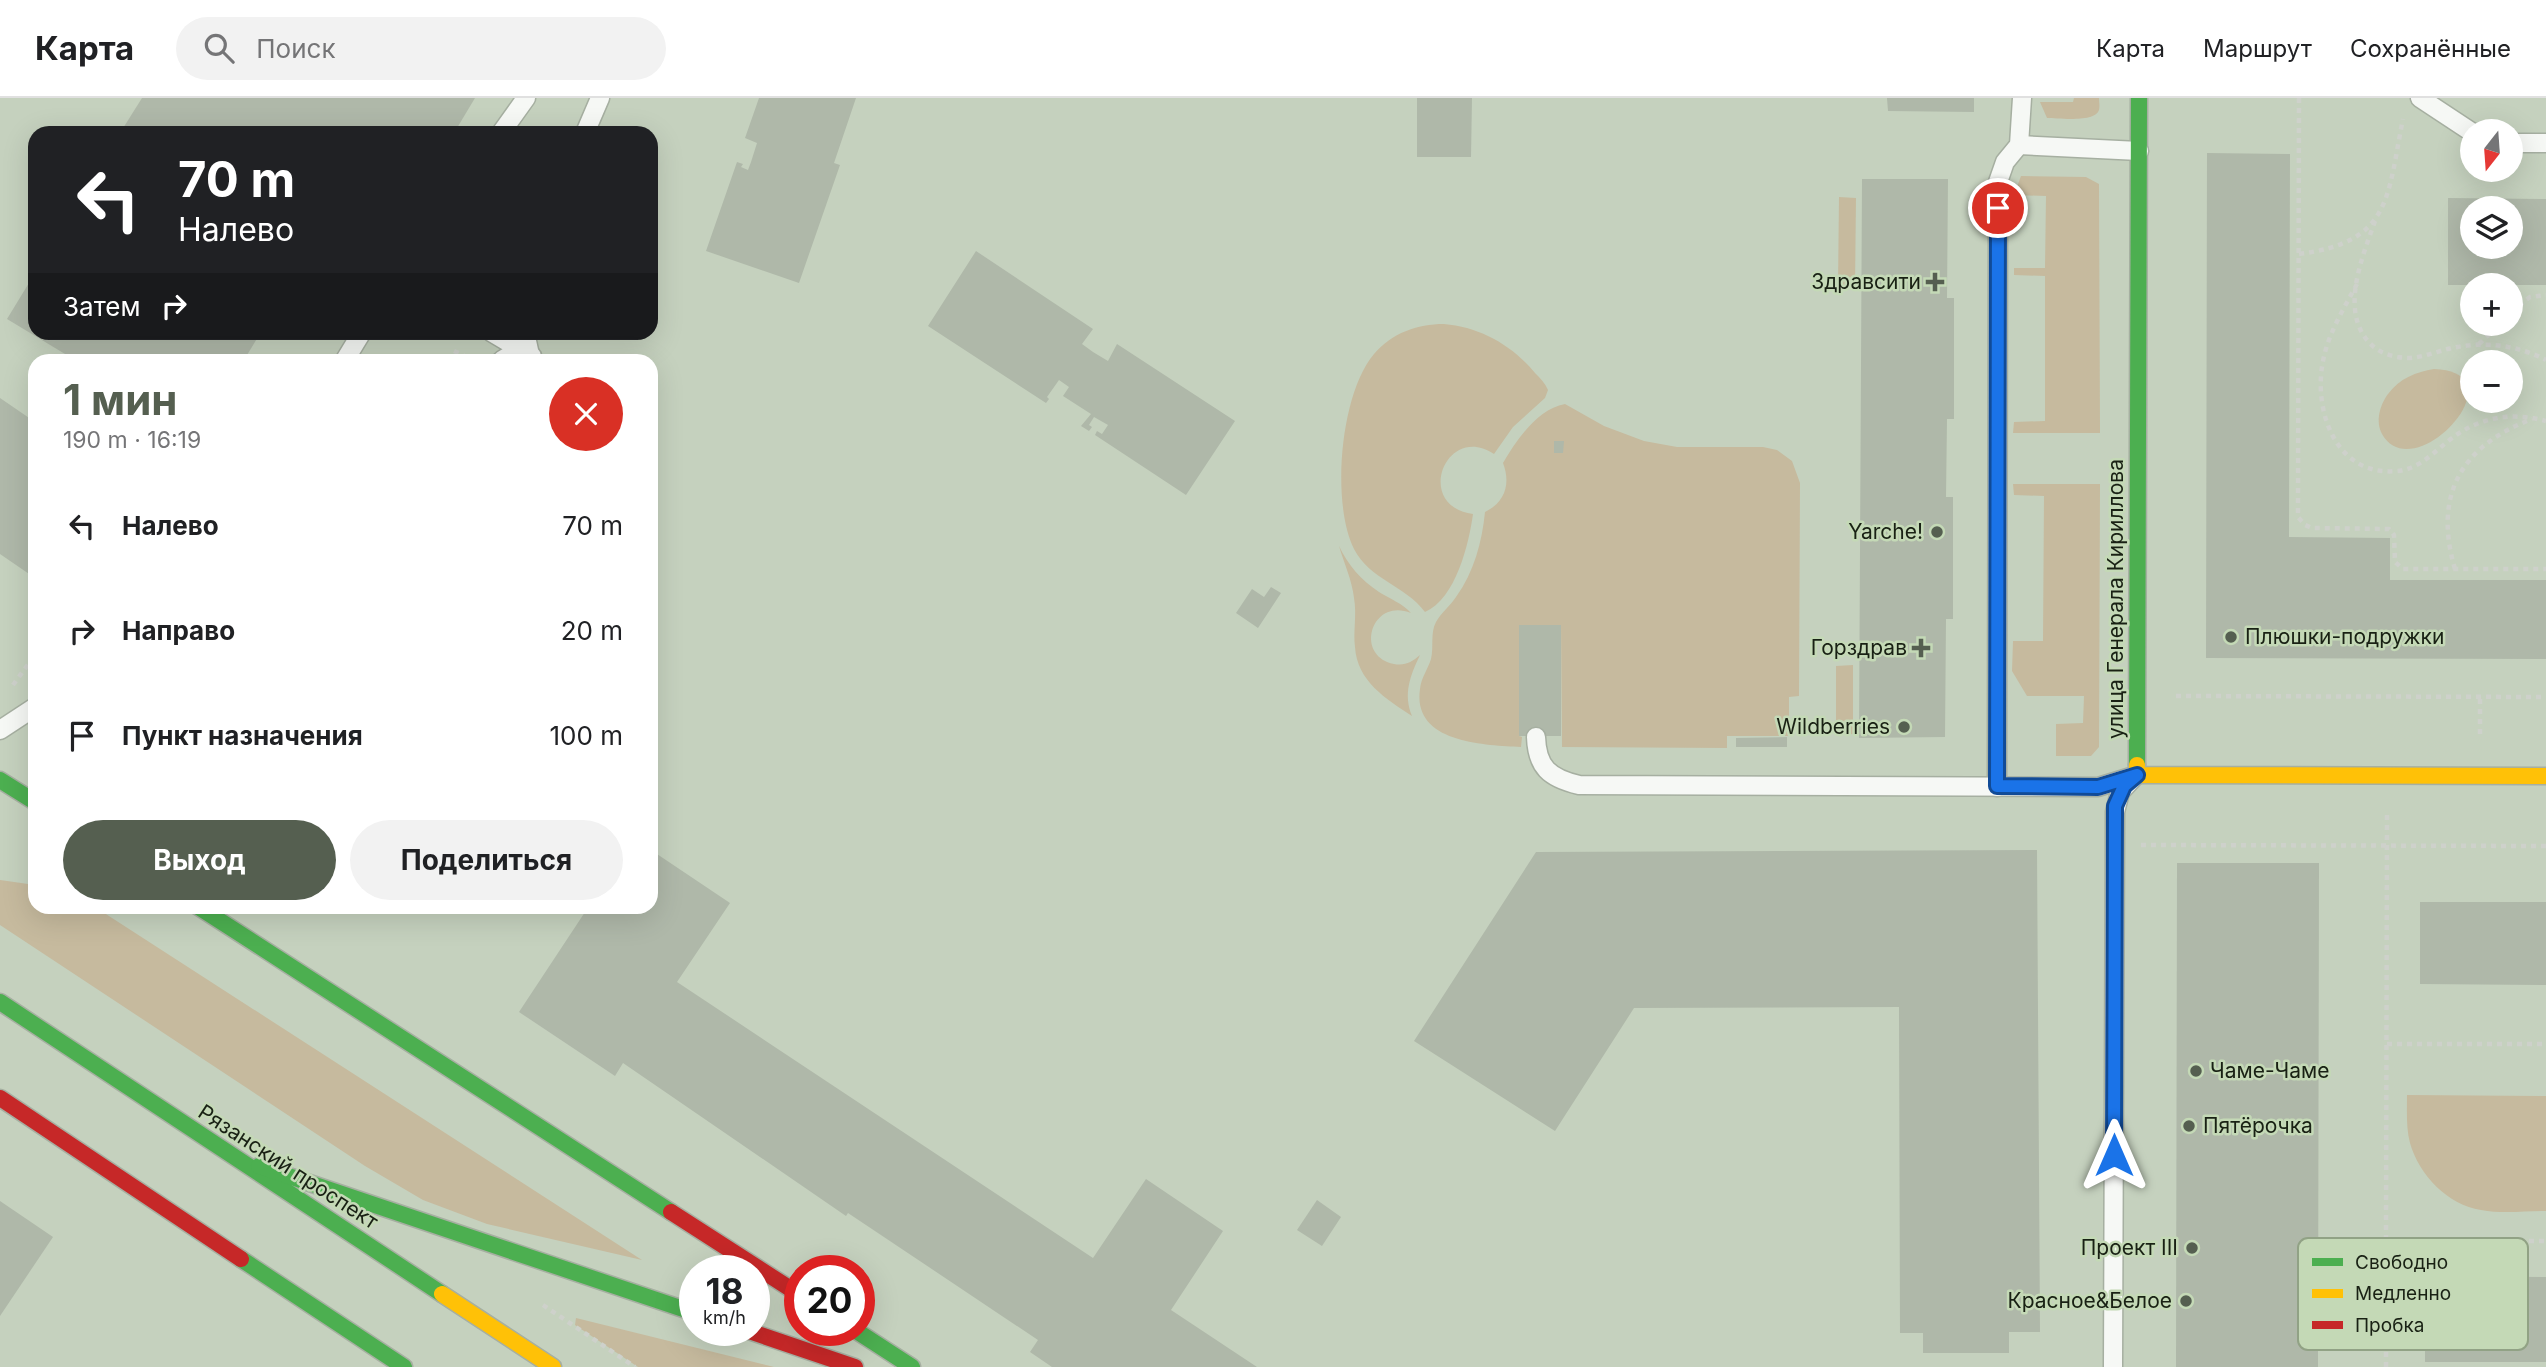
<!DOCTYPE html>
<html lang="ru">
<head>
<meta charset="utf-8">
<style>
	body { margin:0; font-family:Inter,sans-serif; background:#f2f2f2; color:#202124; height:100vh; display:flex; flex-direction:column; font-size:26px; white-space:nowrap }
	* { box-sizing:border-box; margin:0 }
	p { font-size:23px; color:#757577 }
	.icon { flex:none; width:38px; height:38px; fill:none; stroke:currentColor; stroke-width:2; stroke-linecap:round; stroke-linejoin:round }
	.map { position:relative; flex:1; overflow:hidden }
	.side { position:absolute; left:28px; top:256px; width:630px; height:560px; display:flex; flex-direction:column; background:#fff; border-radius:21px; box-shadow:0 7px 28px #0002 }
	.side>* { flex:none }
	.guide { position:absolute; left:28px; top:28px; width:630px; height:214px; border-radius:21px; box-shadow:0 7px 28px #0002; background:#202124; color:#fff; overflow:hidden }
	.needle { width:46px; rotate:197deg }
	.tools { position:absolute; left:2460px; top:21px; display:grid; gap:14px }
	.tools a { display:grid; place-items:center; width:63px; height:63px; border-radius:50%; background:#fff; box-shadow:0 7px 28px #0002; font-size:35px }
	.speed { position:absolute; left:679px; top:1157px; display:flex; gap:14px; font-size:35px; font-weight:700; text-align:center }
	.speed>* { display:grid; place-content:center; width:91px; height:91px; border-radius:50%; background:#fff; box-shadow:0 7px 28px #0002; line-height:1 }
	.speed small { font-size:18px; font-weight:400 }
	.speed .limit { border:10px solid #d22; background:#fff; color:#111 }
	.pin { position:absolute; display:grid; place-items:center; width:60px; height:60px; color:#fff; margin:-30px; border:4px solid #fff; border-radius:50%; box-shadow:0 2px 7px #0007 }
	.me { position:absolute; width:77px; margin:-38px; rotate:0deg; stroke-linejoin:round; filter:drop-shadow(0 0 5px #0008) }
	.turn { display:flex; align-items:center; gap:24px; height:147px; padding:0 35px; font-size:32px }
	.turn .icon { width:91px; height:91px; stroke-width:2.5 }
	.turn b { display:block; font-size:49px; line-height:60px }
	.then { display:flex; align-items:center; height:66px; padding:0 35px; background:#0003; gap:14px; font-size:26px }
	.round { display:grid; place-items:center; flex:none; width:74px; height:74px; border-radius:37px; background:#f2f2f2 }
	.headline { display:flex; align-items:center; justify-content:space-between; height:119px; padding:0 35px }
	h1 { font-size:42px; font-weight:700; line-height:52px; color:#555f50 }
	.primary-button { display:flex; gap:14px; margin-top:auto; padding:14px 35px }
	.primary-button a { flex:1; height:80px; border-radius:42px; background:#555f50; color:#fff; font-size:28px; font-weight:700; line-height:80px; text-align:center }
	.primary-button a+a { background:#f2f2f2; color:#202124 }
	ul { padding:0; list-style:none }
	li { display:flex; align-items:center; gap:21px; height:105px; padding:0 35px }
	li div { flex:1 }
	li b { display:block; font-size:26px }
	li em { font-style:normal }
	header { display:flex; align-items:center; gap:42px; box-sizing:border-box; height:98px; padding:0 35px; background:#fff; border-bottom:2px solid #e0e0e0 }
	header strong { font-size:33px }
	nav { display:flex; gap:38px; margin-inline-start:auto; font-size:24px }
	.search { width:490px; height:63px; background:#f2f2f2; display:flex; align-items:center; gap:18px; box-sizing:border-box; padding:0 24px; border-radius:38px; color:#757577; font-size:26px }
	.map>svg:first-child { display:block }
</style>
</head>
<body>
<header>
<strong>Карта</strong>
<div class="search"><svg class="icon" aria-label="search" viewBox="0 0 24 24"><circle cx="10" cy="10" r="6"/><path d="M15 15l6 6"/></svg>Поиск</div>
<nav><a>Карта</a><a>Маршрут</a><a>Сохранённые</a></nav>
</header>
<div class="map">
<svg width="2546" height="1269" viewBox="0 0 2546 1269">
	<rect width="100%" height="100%" fill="#c5d1be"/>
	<g fill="#c6ba9e">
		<path d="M2074,0H2099C2099,4 2100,8 2099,12C2095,25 2058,20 2047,20L2040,4H2073Z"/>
		<path d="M2021,78L2086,79L2099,86L2100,335H2013L2014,324L2045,323V178L2014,177V170H2045L2046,98L2014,97Z"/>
		<path d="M1839,99L1856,100L1855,189L1838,188Z"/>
		<path d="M1444,226C1480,229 1512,247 1535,275C1540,280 1545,285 1548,292L1545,300L1513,329L1494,356C1446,324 1413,408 1473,416C1469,445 1456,501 1425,514C1405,487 1370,482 1354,451C1331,405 1340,296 1374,256C1392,235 1417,226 1444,226Z"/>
		<path d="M2434,271C2523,274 2413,392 2382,336C2375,323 2380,307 2388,296C2400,280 2416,274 2434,271Z"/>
		<path d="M1565,306L1604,328L1644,343L1677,349H1763L1777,352L1792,363L1800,385L1799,598L1789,599V638H1727V650L1562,649L1561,527H1519V638L1522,639L1521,649C1484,647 1412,645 1420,591C1421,580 1428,571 1431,561C1434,549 1430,535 1436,524C1441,515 1450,508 1456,499C1474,474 1482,444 1485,414C1505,404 1511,386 1503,365C1516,343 1537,311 1565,306Z"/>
		<path d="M2013,386H2100L2099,649L2091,658H2056V626L2083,625L2084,598H2027L2012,573L2013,543H2043L2044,398L2014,397Z"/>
		<path d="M1339,448C1348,467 1361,482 1379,494C1390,501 1402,505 1411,515C1371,499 1354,558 1394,566C1405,568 1412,564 1420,557C1410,578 1403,596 1412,618C1386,601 1357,583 1355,549C1353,533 1357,517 1354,500C1352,482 1344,465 1339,448Z"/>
		<path d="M1853,567V636L1836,637V568Z"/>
		<path d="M0,782L35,787V808L95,809L642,1162L487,1126L423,1102L365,1068L0,827Z"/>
		<path d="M2407,997L2546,998V1113C2525,1113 2502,1116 2481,1112C2448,1107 2419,1077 2410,1045C2406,1030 2407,1013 2407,997Z"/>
		<path d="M576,1220L774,1269H638L575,1227Z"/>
	</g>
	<g fill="#afb8a9" fill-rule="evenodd">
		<path d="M142,0H475L454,35H120Z"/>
		<path d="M759,0H856L834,65L840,67L799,185L706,153L737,64L743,66L741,69L748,72L751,64L757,45L745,40Z"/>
		<path d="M1417,0H1472L1471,59H1417Z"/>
		<path d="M1887,0H1974V14L1888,13Z"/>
		<path d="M2207,55L2290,56L2289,439L2390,440V482H2546V561L2206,560Z"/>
		<path d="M1862,81H1948L1947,200H1954V321H1947L1946,399H1953V521H1946L1945,639L1859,640Z"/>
		<path d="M2448,100L2546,101V187H2448ZM2473,110H2511V149H2473Z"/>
		<path d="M976,153L1093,231L1082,246L1093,254L1108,263L1117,246L1235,323L1186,397L1095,337L1097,333L1102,336L1108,327L1094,319L1089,327L1092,329L1089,333L1081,328L1091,316L1063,298L1069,289L1059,282L1047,299L1049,301L1046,305L928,228Z"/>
		<path d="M35,175V234H261L244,262H75L7,221Z"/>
		<path d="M0,300L35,324V480L0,456Z"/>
		<path d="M1554,343H1564L1563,355H1554Z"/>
		<path d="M1271,489L1281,495L1258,530L1236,515L1252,491L1264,499Z"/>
		<rect x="1519" y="527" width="42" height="111"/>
		<path d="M1787,639V649H1736V640Z"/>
		<path d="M651,752L730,805L677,884L1093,1160L1146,1081L1223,1133L1171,1212L1257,1269H1052L1030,1254L1038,1242L848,1115L846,1118L623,965L615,978L519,914L589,808H651Z"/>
		<path d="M2037,752L2040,1234H2009V1255H1923V1235H1900L1899,909L1634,910L1555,1033L1414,943L1536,754Z"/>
		<path d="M2177,765H2319L2318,1269H2176Z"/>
		<path d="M2420,804H2546V887L2420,886Z"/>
		<path d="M1317,1102L1341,1119L1322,1148L1297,1132Z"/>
		<path d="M0,1103L53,1139L0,1218Z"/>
		<path d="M2425,1178L2546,1179V1264H2425Z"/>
	</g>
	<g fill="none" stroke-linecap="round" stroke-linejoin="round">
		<defs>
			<g id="lane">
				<path d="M2420,0L2473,35"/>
				<path d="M501,35L526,0"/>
				<path d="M585,35L600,0"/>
				<path d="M2511,45H2546"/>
				<path d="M2019,47L2139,53"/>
				<path d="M491,234L530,257"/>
				<path d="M525,234L530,257"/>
				<path d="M345,262L362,234"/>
				<path d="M502,262L507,259L532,258"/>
				<path d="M0,632L35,609"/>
				<path d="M1536,639C1537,669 1549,680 1579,687L2098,689L2137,677"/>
				<path d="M1997,689L1998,84L2005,64L2019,47L2022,0"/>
				<path d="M2113,1269L2115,714L2120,694L2134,679"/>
			</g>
			<g id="fast">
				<path d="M2137,667L2139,0"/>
				<path d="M0,682L35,704"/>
				<path d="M197,808L671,1114"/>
				<path d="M0,904L442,1196"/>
				<path d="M259,1068L695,1215"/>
				<path d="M241,1161L404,1269"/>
				<path d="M855,1232L912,1269"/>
			</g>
			<g id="slow">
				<path d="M2137,667V677L2546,678"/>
				<path d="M442,1196L553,1269"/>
			</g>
			<g id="jam">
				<path d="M0,1000L241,1161"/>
				<path d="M671,1114L800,1197"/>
				<path d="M746,1232L855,1269"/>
			</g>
		</defs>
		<use href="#lane" stroke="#a6afa1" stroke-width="21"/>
		<use href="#fast" stroke="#a6afa1" stroke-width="19"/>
		<use href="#slow" stroke="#a6afa1" stroke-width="19"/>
		<use href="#jam" stroke="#a6afa1" stroke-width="19"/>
		<g stroke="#ced1cb" stroke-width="4.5" stroke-dasharray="5 5" stroke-linecap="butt">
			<path d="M2299,0L2298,419L2305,427L2312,430L2389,431L2394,437L2395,464L2403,471H2546"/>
			<path d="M2375,123C2362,160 2337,218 2374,249C2384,257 2397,260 2410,260C2424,259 2438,253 2452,250C2484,243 2517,247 2546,262"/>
			<path d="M2299,156C2392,144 2387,99 2403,21"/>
			<path d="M2357,186C2344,210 2328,236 2323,263C2313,313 2336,379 2397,373C2418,371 2431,357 2447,344C2476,320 2509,313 2546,323"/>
			<path d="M2511,214L2530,199L2546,197"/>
			<path d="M2479,246L2500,226"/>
			<path d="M454,253L473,262"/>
			<path d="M2455,471C2433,397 2461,348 2532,321"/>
			<path d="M13,587L35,557"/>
			<path d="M2176,598L2546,599"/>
			<path d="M2480,636V599"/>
			<path d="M2141,747L2546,748"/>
			<path d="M2387,946H2546"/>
			<path d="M2386,1142L2387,716"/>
			<path d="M543,1207L635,1269"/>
			<path d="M2386,1269V1142L2546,1143"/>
		</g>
		<use href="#lane" stroke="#f6f8f5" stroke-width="18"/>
		<use href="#fast" stroke="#4caf50" stroke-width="16"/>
		<use href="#slow" stroke="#ffc107" stroke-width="16"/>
		<use href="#jam" stroke="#c62828" stroke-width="16"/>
	</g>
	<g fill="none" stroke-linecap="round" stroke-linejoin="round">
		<defs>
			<path id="route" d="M1998,110L1997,688L2098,689L2137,677L2124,688L2115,708L2114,1057"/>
		</defs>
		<use href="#route" stroke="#114b97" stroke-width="18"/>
		<use href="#route" stroke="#1a73e8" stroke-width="12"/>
	</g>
	<g fill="#555f50" stroke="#c4d9b6" stroke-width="2.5">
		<path d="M1931.5 173.5h7v7h7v7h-7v7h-7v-7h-7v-7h7z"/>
		<circle cx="1937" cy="434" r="7"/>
		<circle cx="2231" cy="539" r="7"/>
		<path d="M1917.5 539.5h7v7h7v7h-7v7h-7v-7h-7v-7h7z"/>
		<circle cx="1904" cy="629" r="7"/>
		<circle cx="2196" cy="973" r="7"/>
		<circle cx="2189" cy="1028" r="7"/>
		<circle cx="2192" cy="1150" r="7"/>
		<circle cx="2186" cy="1203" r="7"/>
	</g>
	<g text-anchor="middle" stroke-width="5" stroke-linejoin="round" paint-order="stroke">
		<g font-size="21" fill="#192114" stroke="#c4d9b6" text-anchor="end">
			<text x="1921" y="191">Здравсити</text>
			<text x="1923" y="441">Yarche!</text>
			<text x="2245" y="546" text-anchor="start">Плюшки-подружки</text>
			<text x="1907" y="557">Горздрав</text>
			<text x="1890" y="636">Wildberries</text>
			<text x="2210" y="980" text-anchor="start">Чаме-Чаме</text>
			<text x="2203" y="1035" text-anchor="start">Пятёрочка</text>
			<text x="2178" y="1157">Проект III</text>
			<text x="2172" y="1210">Красное&amp;Белое</text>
		</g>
		<g font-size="21" fill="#192114" stroke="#c4d9b6">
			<text transform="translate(2116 501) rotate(-90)" y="7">улица Генерала Кириллова</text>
			<text transform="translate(288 1069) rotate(33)" y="7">Рязанский проспект</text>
		</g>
	</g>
	<rect x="2298" y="1140" width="230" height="112" rx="10" fill="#c4d9b6" stroke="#91a285" stroke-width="2"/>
	<rect x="2312" y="1160" width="31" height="8" fill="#4caf50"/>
	<rect x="2312" y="1191" width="31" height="9" fill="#ffc107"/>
	<rect x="2312" y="1223" width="31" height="8" fill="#c62828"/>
	<g font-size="19" fill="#192114">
		<text x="2355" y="1171">Свободно</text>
		<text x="2355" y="1202">Медленно</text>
		<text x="2355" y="1234">Пробка</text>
	</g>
</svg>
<div class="tools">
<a><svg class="needle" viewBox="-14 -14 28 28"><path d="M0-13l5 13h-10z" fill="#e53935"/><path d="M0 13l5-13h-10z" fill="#757577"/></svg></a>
<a><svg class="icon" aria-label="layers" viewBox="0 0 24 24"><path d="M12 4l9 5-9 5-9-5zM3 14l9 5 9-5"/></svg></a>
<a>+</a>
<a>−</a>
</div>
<div class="speed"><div>18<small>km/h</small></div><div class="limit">20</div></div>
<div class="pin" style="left:1998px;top:110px;background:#d93025"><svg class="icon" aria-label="arrive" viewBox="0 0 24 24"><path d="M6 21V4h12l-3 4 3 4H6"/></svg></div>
<svg class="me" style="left:2114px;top:1057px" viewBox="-20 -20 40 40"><path d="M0-17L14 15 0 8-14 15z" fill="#1a73e8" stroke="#fff" stroke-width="4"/></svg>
<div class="guide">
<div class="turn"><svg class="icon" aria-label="left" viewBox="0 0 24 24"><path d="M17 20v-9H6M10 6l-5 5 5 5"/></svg><div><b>70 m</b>Налево</div></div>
<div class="then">Затем<svg class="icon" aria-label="right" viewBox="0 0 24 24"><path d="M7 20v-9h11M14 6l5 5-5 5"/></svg></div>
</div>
<section class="side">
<div class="headline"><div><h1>1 мин</h1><p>190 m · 16:19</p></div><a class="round" style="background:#d93025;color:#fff"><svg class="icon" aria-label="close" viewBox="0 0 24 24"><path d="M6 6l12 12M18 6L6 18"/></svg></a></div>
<ul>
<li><svg class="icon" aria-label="left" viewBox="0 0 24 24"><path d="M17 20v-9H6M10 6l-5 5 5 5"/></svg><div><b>Налево</b></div><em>70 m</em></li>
<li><svg class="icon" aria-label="right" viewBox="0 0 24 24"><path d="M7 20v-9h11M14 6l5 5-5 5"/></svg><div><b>Направо</b></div><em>20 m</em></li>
<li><svg class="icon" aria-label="arrive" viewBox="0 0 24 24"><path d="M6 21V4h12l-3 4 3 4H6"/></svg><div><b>Пункт назначения</b></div><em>100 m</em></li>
</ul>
<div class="primary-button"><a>Выход</a><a>Поделиться</a></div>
</section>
</div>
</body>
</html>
